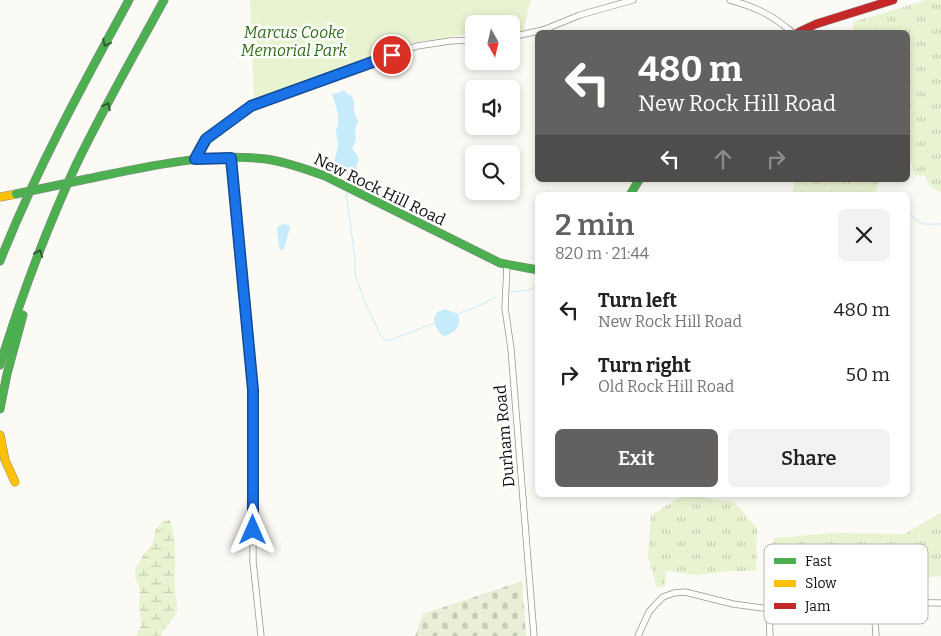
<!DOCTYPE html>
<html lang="en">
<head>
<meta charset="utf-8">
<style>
	body { margin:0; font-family:Bitter,serif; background:#f2f2f2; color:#202124; height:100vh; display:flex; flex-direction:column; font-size:19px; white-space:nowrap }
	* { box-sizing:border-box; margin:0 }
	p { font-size:16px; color:#757577 }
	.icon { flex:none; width:28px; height:28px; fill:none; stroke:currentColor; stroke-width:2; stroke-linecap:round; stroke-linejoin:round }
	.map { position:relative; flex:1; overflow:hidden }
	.panel { position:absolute; left:535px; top:192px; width:375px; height:305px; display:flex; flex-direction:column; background:#fff; border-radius:8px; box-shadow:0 2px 8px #0003 }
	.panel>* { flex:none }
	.guide { position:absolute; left:535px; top:30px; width:375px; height:152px; border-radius:8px; box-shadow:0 2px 8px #0003; background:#62615f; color:#fff; overflow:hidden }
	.needle { width:32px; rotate:172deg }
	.fabs { position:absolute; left:465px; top:15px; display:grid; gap:10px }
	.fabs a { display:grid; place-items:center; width:55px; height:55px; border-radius:8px; background:#fff; box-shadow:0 2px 8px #0003; font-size:25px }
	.pin { position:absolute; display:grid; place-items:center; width:42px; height:42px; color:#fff; margin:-21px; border:2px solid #fff; border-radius:50%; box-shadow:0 1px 5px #0007 }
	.me { position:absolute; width:55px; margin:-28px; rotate:0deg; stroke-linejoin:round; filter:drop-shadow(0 0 4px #0008) }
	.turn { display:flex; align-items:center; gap:18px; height:105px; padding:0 20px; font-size:22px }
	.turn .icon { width:65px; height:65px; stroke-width:2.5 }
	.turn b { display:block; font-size:35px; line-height:42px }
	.lanes { display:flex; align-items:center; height:48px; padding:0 20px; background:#0003; justify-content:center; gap:25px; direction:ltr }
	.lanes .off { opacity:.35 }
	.round { display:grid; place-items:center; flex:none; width:52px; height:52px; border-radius:8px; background:#f2f2f2 }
	.summary { display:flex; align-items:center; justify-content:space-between; height:85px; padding:0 20px }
	h1 { font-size:30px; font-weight:600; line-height:38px; color:#62615f }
	.primary-button { display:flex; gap:10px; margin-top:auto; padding:10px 20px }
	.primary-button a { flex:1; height:58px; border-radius:8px; background:#62615f; color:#fff; font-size:20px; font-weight:600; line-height:58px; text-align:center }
	.primary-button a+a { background:#f2f2f2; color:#202124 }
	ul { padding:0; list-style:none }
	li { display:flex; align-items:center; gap:15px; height:65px; padding:0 20px }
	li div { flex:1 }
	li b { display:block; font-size:19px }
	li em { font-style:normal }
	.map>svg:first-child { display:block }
</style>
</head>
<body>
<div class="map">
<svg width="941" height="636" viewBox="0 0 941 636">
	<defs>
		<pattern id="grass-tufts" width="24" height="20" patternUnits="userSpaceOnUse" patternTransform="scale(1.25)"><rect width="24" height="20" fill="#e8f3d1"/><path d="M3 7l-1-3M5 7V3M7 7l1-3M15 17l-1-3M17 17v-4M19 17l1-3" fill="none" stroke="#c6cfb2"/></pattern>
		<pattern id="wetland-marsh" width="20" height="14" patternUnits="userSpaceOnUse" patternTransform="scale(1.25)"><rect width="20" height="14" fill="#e8f3d1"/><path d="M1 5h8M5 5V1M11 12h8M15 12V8" fill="none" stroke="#c6cfb2"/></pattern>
		<pattern id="cemetery-stones" width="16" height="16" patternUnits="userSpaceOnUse" patternTransform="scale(1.25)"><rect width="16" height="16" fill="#e9eed6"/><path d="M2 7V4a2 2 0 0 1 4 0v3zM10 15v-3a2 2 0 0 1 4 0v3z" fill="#c7cbb6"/></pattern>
	</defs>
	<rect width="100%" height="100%" fill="#fcfaf4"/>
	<g fill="url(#grass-tufts)">
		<path d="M927,0H941V193L930,186L925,176L915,175L910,159L908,160V32H854L853,22Z"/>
		<path d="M795,180H879L875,195H792Z"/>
		<path d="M684,495L734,502L757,528L756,571H727L698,575L666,571L665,586L657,588L648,556L651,515Z"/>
		<path d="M941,513V576L891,580L767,582L774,538L832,533L905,534L938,514Z"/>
	</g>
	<path fill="url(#wetland-marsh)" d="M167,520L170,521C178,542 174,567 175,589C175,597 178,605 177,613L162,632L161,636H136L141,625L139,604L140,589L135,576V570L144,554L152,545L156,529L163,521Z"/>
	<path fill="url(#cemetery-stones)" d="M522,581L526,636H415L423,614Z"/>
	<path fill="#e8f3d1" d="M250,0H531L523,31H511V24H474V33L413,43L320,76L254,102Z"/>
	<g fill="#c6ebfa">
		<path d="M344,90L346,93L352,96L354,102V112L358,121L355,130L356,140L352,149L357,154L359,160L356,166L358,175L355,177L349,176L337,168L335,165L334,162L338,146L336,130L338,124V114L334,100L332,94L338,93Z"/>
		<path d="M284,224L289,225L290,228C287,235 287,244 283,250H281L279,247L277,229L279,226Z"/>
		<path d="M445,309L458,314C462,326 455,333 444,336C438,333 435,325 434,319L437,312Z"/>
	</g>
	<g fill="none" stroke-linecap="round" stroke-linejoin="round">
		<g stroke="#c6ebfa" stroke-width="1">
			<path d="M346,192L355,258V275L367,307L381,336L385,340H390L435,323"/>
			<path d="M908,212C921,227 922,224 941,224"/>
			<path d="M511,292L529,290L538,286"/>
			<path d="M457,314L474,308L496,297"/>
		</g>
		<defs>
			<g id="street">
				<path d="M730,0C756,7 772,15 792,32"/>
				<path d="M511,37L543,30L580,15L633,0"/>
				<path d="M231,158L253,389V562L261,636"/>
				<path d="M195,159L206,139L251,106L417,46L450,41L474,40"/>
				<path d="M507,265L505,308L511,349L534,636"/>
				<path d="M874,602L876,636"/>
				<path d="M769,609L770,636"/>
				<path d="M638,636L649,612L655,605L663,597L674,593L685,592L733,604L769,609L874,602L941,603"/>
			</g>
			<g id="fast">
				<path d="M82,180C142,168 204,152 266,159C286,162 306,169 325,176L500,263L538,270"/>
				<path d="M630,195L639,180"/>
				<path d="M0,261C36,170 82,86 129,0"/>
				<path d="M0,365C21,297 46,230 76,165C103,109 134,55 164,0"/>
				<path d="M0,409L7,374L23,315"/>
			</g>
			<g id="slow">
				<path d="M0,197L16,194"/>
				<path d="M0,435L5,460L15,482"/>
			</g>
			<path id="jam" d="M799,32L816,24L893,0"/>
		</defs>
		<use href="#street" stroke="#969592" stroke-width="7"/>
		<use href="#fast" stroke="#8c8b89" stroke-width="9"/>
		<use href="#slow" stroke="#8c8b89" stroke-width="9"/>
		<use href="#jam" stroke="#8c8b89" stroke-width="9"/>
		<use href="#street" stroke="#fffefd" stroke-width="5.5"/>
		<use href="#fast" stroke="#4caf50" stroke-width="8"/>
		<use href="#slow" stroke="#ffc107" stroke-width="8"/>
		<use href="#jam" stroke="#c62828" stroke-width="8"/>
		<defs>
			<path id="fast-bridge" d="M16,194L82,180"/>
		</defs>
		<use href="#fast-bridge" stroke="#8c8b89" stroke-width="9" stroke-linecap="butt"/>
		<use href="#fast-bridge" stroke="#4caf50" stroke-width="8"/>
	</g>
	<defs><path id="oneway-chevron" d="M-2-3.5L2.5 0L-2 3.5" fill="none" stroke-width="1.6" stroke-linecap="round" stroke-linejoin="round" transform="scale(1.25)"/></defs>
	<g stroke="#2e5f30">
		<use href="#oneway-chevron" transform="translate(106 43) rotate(118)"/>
		<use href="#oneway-chevron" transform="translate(107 106) rotate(-62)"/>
		<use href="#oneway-chevron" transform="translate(39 253) rotate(-68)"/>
	</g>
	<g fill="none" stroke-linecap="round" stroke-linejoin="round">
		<defs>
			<path id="route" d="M253,530V390L231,158L195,159L206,139L251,106L392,55"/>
		</defs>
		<use href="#route" stroke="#114b97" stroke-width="12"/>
		<use href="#route" stroke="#1a73e8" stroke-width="9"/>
	</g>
	<g text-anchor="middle" stroke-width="5" stroke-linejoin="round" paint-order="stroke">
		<g font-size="16" font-style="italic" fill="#306d18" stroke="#fff">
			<text x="294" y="38">Marcus Cooke<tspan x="294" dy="18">Memorial Park</tspan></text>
		</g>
		<g font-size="16" fill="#0f0f0f" stroke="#fff">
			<text transform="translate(380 189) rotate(26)" y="6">New Rock Hill Road</text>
			<text transform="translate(504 436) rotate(-95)" y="6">Durham Road</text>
		</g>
	</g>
	<rect x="764" y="544" width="164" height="80" rx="8" fill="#fff" stroke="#b7b7b7" stroke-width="1"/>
	<rect x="774" y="558" width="22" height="6" fill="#4caf50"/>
	<rect x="774" y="580" width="22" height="7" fill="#ffc107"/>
	<rect x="774" y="603" width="22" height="6" fill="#c62828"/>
	<g font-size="14" fill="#0f0f0f">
		<text x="805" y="566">Fast</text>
		<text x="805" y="588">Slow</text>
		<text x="805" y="611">Jam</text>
	</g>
</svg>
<div class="fabs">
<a><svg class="needle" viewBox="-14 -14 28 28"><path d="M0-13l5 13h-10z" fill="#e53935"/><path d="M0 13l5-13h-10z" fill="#757577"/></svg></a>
<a><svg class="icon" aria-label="sound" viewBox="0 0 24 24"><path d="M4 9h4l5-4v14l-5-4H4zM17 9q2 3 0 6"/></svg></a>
<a><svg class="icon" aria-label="search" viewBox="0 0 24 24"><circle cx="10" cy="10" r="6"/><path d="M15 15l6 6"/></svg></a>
</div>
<div class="pin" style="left:392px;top:55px;background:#d93025"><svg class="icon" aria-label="arrive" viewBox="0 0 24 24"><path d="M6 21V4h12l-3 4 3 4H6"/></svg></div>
<svg class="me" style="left:253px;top:530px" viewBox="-20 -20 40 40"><path d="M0-17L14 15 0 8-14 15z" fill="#1a73e8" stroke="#fff" stroke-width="4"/></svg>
<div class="guide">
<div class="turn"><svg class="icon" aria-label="left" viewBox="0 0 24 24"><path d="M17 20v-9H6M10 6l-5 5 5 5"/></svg><div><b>480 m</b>New Rock Hill Road</div></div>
<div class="lanes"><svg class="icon" aria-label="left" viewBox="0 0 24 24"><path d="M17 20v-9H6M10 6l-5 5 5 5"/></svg><svg class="icon off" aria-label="ahead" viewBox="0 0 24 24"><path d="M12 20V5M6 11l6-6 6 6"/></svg><svg class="icon off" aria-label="right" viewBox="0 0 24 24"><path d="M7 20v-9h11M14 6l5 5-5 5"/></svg></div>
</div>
<section class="panel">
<div class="summary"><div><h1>2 min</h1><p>820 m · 21:44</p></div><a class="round"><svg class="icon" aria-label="close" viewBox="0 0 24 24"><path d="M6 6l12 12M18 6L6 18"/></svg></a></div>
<ul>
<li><svg class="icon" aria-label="left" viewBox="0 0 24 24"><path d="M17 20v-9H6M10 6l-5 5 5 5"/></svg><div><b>Turn left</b><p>New Rock Hill Road</p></div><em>480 m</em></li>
<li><svg class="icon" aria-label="right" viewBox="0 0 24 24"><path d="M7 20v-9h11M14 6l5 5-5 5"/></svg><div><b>Turn right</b><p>Old Rock Hill Road</p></div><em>50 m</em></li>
</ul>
<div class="primary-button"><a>Exit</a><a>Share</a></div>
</section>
</div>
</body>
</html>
